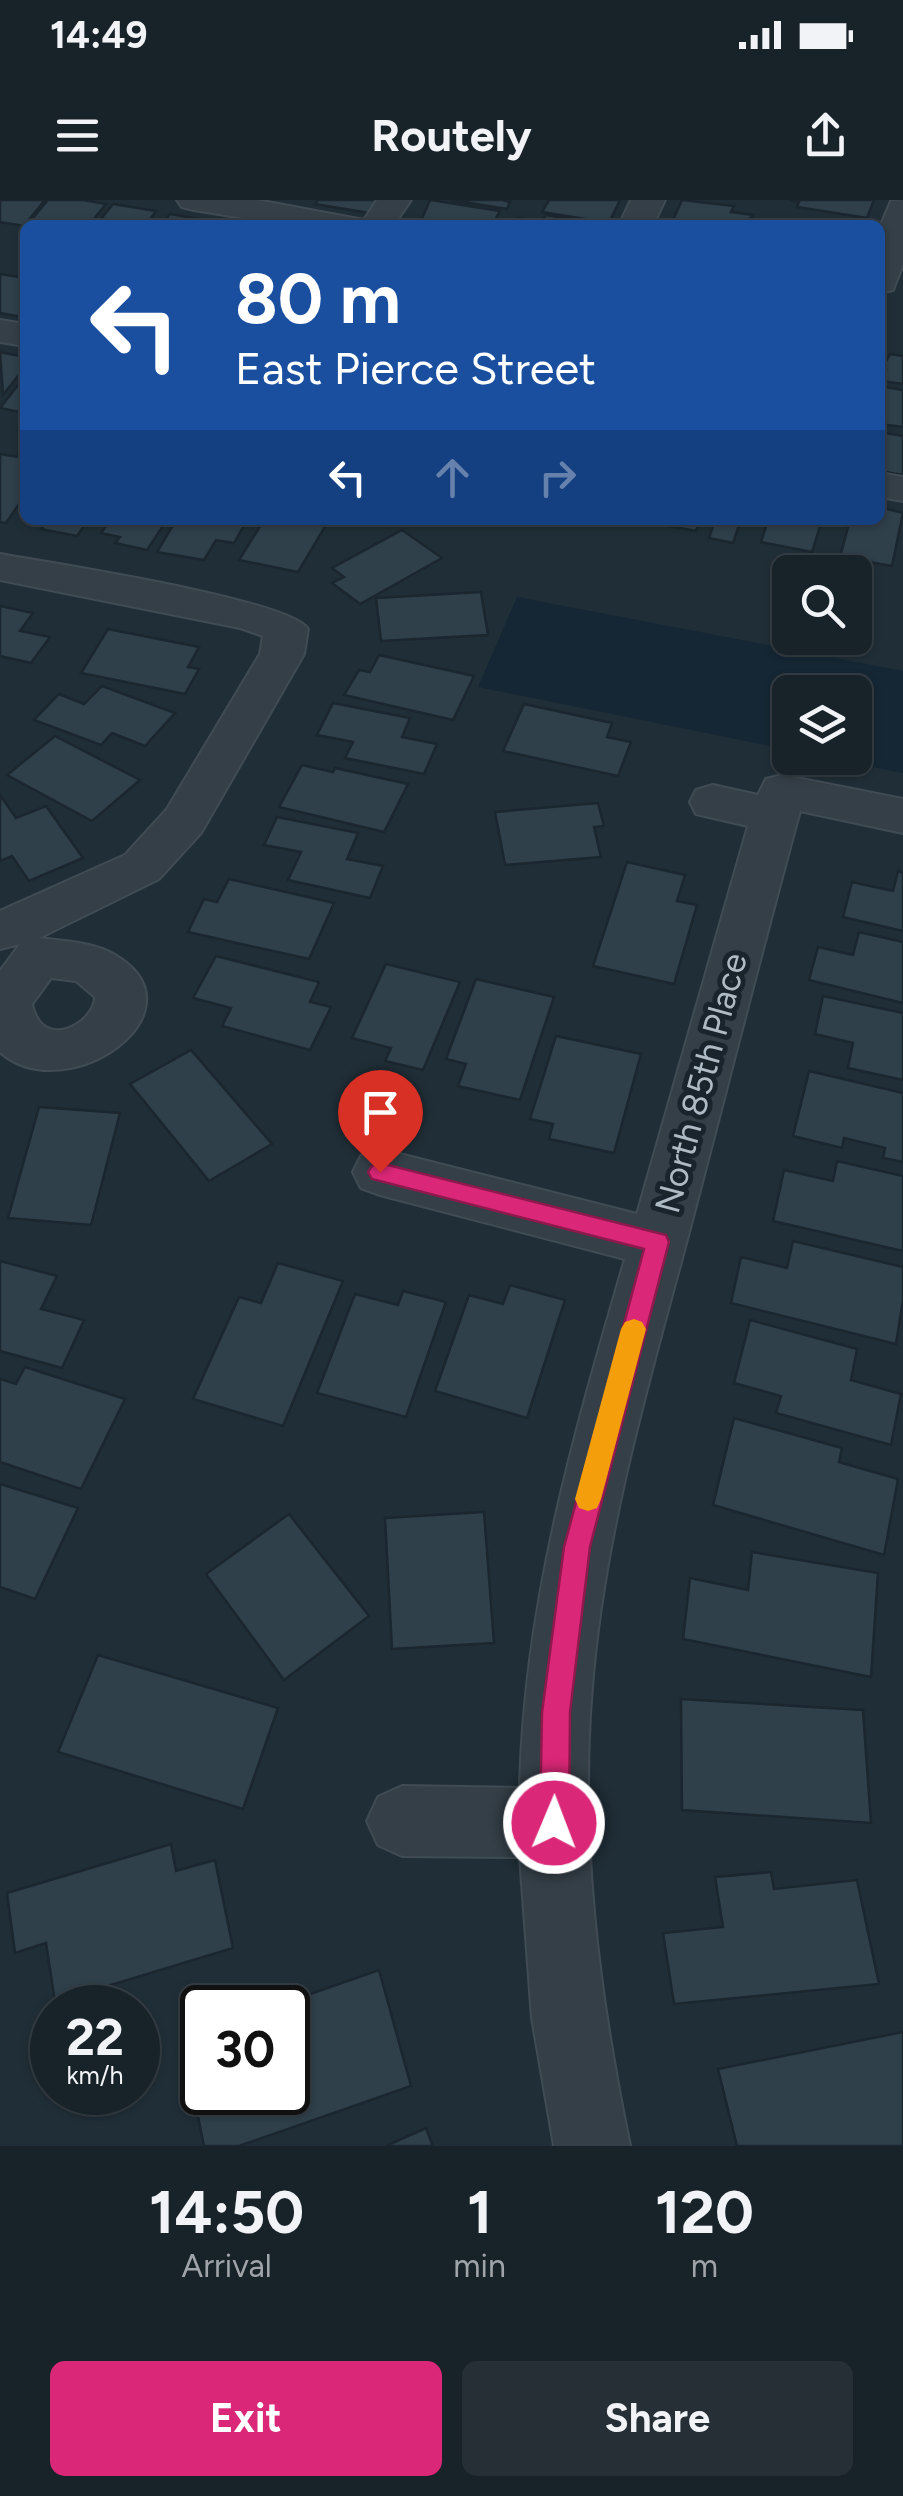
<!DOCTYPE html>
<html lang="en">
<head>
<meta charset="utf-8">
<style>
	body { margin:0; font-family:Figtree,sans-serif; background:#252f35; color:#f1f3f6; height:100vh; display:flex; flex-direction:column; font-size:38px; white-space:nowrap }
	* { box-sizing:border-box; margin:0 }
	p { font-size:32px; color:#9fa4a8 }
	.icon { flex:none; width:55px; height:55px; fill:none; stroke:currentColor; stroke-width:2; stroke-linecap:round; stroke-linejoin:round }
	.map { position:relative; height:1946px; overflow:hidden }
	.details { display:flex; flex-direction:column; background:#182229; flex:1 }
	.details>* { flex:none }
	.top-card { position:absolute; left:20px; top:20px; width:865px; height:305px; border-radius:15px; box-shadow:0 2px 8px #0004,0 0 0 2px #363f46; background:#1a4fa0; color:#fff; overflow:hidden }
	.controls { position:absolute; left:772px; top:355px; display:grid; gap:20px }
	.controls a { display:grid; place-items:center; width:100px; height:100px; border-radius:15px; background:#182229; box-shadow:0 2px 8px #0004,0 0 0 2px #363f46; font-size:50px }
	.speed { position:absolute; left:30px; top:1785px; display:flex; gap:20px; font-size:50px; font-weight:700; text-align:center }
	.speed>* { display:grid; place-content:center; width:130px; height:130px; border-radius:50%; background:#182229; box-shadow:0 2px 8px #0004,0 0 0 2px #363f46; line-height:1 }
	.speed small { font-size:25px; font-weight:400 }
	.speed .limit { border:5px solid #111; border-radius:15px; background:#fff; color:#111 }
	.pin { position:absolute; display:grid; place-items:center; width:85px; height:85px; color:#fff; margin:-102px -42px; border-radius:50% 50% 50% 0; rotate:-45deg; box-shadow:0 0 10px #0007 }
	.pin .icon { rotate:45deg }
	.me { position:absolute; width:110px; margin:-55px; rotate:1deg; stroke-linejoin:round; filter:drop-shadow(0 0 8px #0008) }
	.turn { display:flex; align-items:center; gap:35px; height:210px; padding:0 50px; font-size:45px }
	.turn .icon { width:130px; height:130px; stroke-width:2.5 }
	.turn b { display:block; font-size:70px; line-height:85px }
	.lanes { display:flex; align-items:center; height:95px; padding:0 50px; background:#0003; justify-content:center; gap:50px; direction:ltr }
	.lanes .off { opacity:.35 }
	.eta { display:flex; justify-content:space-evenly; align-items:center; height:170px; text-align:center }
	.eta b { font-size:60px; font-weight:700; line-height:70px }
	.action { display:flex; gap:20px; margin-top:auto; padding:20px 50px }
	.action a { flex:1; height:115px; border-radius:15px; background:#db2777; color:#fff; font-size:40px; font-weight:700; line-height:115px; text-align:center }
	.action a+a { background:#252f35; color:#f1f3f6 }
	.status { display:flex; justify-content:space-between; align-items:center; height:70px; padding:0 50px; background:#182229; direction:ltr }
	.status svg { height:28px; fill:currentColor }
	header { display:flex; justify-content:space-between; align-items:center; height:130px; padding:0 50px; background:#182229; font-size:45px; font-weight:700 }
	.map>svg:first-child { display:block }
</style>
</head>
<body>
<div class="status"><b>14:49</b><svg viewBox="0 0 49 12"><path d="M0 12V9h3v3zM5 12V6h3v6zM10 12V3h3v9zM15 12V0h3v12zM26 1h20v11H26zM47 4h2v5h-2z"/></svg></div>
<header><svg class="icon" aria-label="menu" viewBox="0 0 24 24"><path d="M4 6h16M4 12h16M4 18h16"/></svg>Routely<svg class="icon" aria-label="share" viewBox="0 0 24 24"><path d="M12 15V3M7 8l5-5 5 5M5 13v7h14v-7"/></svg></header>
<div class="map">
<svg width="903" height="1946" viewBox="0 0 903 1946">
	<rect width="100%" height="100%" fill="#202e37"/>
	<path fill="#152734" d="M517,397L903,471V573L827,558H855V492H790V550L478,487Z"/>
	<g fill="#2f404b" stroke="#1b262e" stroke-width="2.5">
		<path d="M0,0H45L24,26L0,22Z"/>
		<path d="M48,0H83L106,4L89,25H27Z"/>
		<path d="M318,0H378L369,13L315,4Z"/>
		<path d="M430,0H431L500,11L492,25L420,23Z"/>
		<path d="M451,0H502L510,2L507,9Z"/>
		<path d="M549,0H620L609,23L542,12Z"/>
		<path d="M682,0L734,6L731,12L753,15L744,25L673,20Z"/>
		<path d="M789,0H874L867,18L797,7L799,2Z"/>
		<path d="M113,4L156,11L146,25H96Z"/>
		<path d="M170,14L227,24L161,25Z"/>
		<path d="M546,15L607,25H513L517,18L542,22Z"/>
		<path d="M0,74L25,78L22,117L0,113Z"/>
		<path d="M0,152L25,157V167L3,195Z"/>
		<path d="M890,154L903,156V184L882,181L886,170L882,169Z"/>
		<path d="M25,176V213L0,208Z"/>
		<path d="M880,186L903,190V227L880,224Z"/>
		<path d="M880,232L903,236V275L880,271Z"/>
		<path d="M0,254L25,258V295L6,323L0,322Z"/>
		<path d="M880,307L903,313L892,366L840,357L850,320H880Z"/>
		<path d="M36,320H88L77,336L41,329L47,322Z"/>
		<path d="M101,320H167L147,350L115,343L120,337L101,333L109,322Z"/>
		<path d="M176,320H247L234,343L216,340L204,360L157,352Z"/>
		<path d="M264,320H329L298,372L239,360Z"/>
		<path d="M637,320H700L696,331Z"/>
		<path d="M715,320H758L756,325L740,322L733,343L709,338Z"/>
		<path d="M768,320H822L812,352L761,342Z"/>
		<path d="M402,330L442,358L360,404L332,383L344,377L332,368Z"/>
		<path d="M481,392L488,435L381,441L376,398Z"/>
		<path d="M0,406L33,413L20,431L50,437L31,463L0,456Z"/>
		<path d="M108,429L199,447L188,467L199,469L185,494L81,473Z"/>
		<path d="M379,455L474,476L453,520L344,495L359,470L370,472Z"/>
		<path d="M102,486L175,513L145,546L112,533L101,545L34,520L59,494L84,504Z"/>
		<path d="M333,503L410,518L402,537L437,544L424,574L345,558L353,542L317,535Z"/>
		<path d="M524,504L612,523L607,537L631,542L618,576L503,551Z"/>
		<path d="M55,536L140,580L92,621L7,575Z"/>
		<path d="M302,565L333,572L335,568L408,584L384,632L279,607Z"/>
		<path d="M0,595L16,618L46,606L83,658L29,681L12,656L0,661Z"/>
		<path d="M598,603L604,626L594,627L601,657L505,665L495,612Z"/>
		<path d="M277,617L358,633L347,659L383,666L370,698L288,680L301,652L264,645Z"/>
		<path d="M627,662L685,675L677,701L697,705L674,784L593,766Z"/>
		<path d="M898,671L903,673V731L843,717L852,682L893,691Z"/>
		<path d="M229,679L334,703L309,759L188,732L204,699L217,702Z"/>
		<path d="M859,732L903,742V803L809,780L818,747L853,755Z"/>
		<path d="M216,756L319,782L310,802L331,807L310,850L222,826L231,808L193,798Z"/>
		<path d="M386,764L460,782L423,870L385,861L391,848L352,838Z"/>
		<path d="M476,779L554,797L520,900L458,886L466,864L446,859Z"/>
		<path d="M823,796L903,813V880L848,868L853,843L815,834Z"/>
		<path d="M556,836L641,854L614,953L549,939L553,924L530,919Z"/>
		<path d="M191,850L272,944L209,981L130,884Z"/>
		<path d="M809,871L903,893V962L883,958L885,948L844,938L842,948L793,936Z"/>
		<path d="M39,907L120,913L91,1025L8,1018Z"/>
		<path d="M837,961L903,976V1051L773,1021L784,970L833,981Z"/>
		<path d="M793,1041L903,1067V1100L896,1144L731,1103L741,1057L787,1068Z"/>
		<path d="M0,1061L57,1076L41,1109L84,1120L62,1168L0,1151Z"/>
		<path d="M278,1063L343,1081L283,1226L193,1199L239,1097L261,1103Z"/>
		<path d="M510,1085L565,1100L527,1218L435,1191L469,1095L503,1104Z"/>
		<path d="M403,1091L446,1102L406,1217L317,1193L355,1094L398,1105Z"/>
		<path d="M750,1120L857,1149L851,1180L901,1194L891,1245L776,1213L781,1196L734,1183Z"/>
		<path d="M25,1167L125,1199L81,1289L0,1262V1179L16,1184Z"/>
		<path d="M734,1218L842,1248L839,1262L898,1279L884,1355L713,1305Z"/>
		<path d="M0,1284L78,1308L35,1399L0,1387Z"/>
		<path d="M484,1312L494,1443L392,1449L385,1318Z"/>
		<path d="M289,1314L369,1416L284,1480L206,1374Z"/>
		<path d="M752,1352L878,1373L871,1477L683,1439L690,1378L748,1390Z"/>
		<path d="M98,1455L278,1508L243,1609L58,1552Z"/>
		<path d="M681,1499L863,1510L871,1623L682,1610Z"/>
		<path d="M171,1644L176,1671L215,1660L233,1748L55,1802L46,1743L15,1753L7,1693Z"/>
		<path d="M771,1672L774,1689L857,1680L879,1784L674,1804L663,1733L723,1727L715,1677Z"/>
		<path d="M379,1770L411,1886L239,1946H204L182,1837L202,1831V1892H288V1808H270Z"/>
		<path d="M903,1832V1946H737L718,1869Z"/>
		<path d="M426,1928L433,1946H386Z"/>
	</g>
	<g fill="none" stroke-linecap="round" stroke-linejoin="round">
		<defs>
			<g id="minor">
				<path d="M177,0H257L364,20L377,0H411L394,25H286L194,10L182,7Z"/>
				<path d="M631,0H665L653,25H619Z"/>
				<path d="M903,0V64L893,90L880,93V27L891,1Z"/>
				<path d="M0,120L25,124V146L0,142Z"/>
				<path d="M880,273L903,277V301L880,297Z"/>
				<path d="M0,354C49,363 288,399 308,429L304,454L201,633L159,679L39,738C63,741 93,742 115,755C209,811 67,911 0,852V771L20,744L0,749V711L125,655L167,609L260,454L263,436L240,428L0,380ZM51,778L76,781L95,797C95,823 42,853 32,804Z"/>
				<path d="M782,575L903,599V633L800,611C760,757 723,904 684,1051C645,1195 604,1337 592,1487C579,1641 599,1795 630,1946H554L532,1818L520,1657L402,1656L378,1645L367,1621L378,1597L402,1586L520,1588C524,1404 574,1234 625,1059L380,995L361,988L353,972L361,956L380,949L637,1014L748,626L696,614L690,602L696,590L713,585L758,595L766,579Z"/>
			</g>
		</defs>
		<use href="#minor" stroke="#404b54" stroke-width="4"/>
		<use href="#minor" fill="#343f47" fill-rule="evenodd"/>
	</g>
	<path fill="#db2777" stroke="#8e194d" stroke-width="2.5" d="M380,963L658,1033L666,1035L669,1042L590,1347L570,1512L569,1623L564,1633L554,1638L544,1633L540,1623L542,1512L564,1347L644,1049L372,979L368,972L372,966Z"/>
	<path fill="#f59e0b" d="M634,1119L642,1122L646,1129L601,1299L597,1308L588,1311L579,1308L575,1299L621,1129L625,1122Z"/>
	<g text-anchor="middle" stroke-width="10" stroke-linejoin="round" paint-order="stroke">
		<g font-size="35" fill="#aebac4" stroke="#19242c">
			<text transform="translate(701 883) rotate(-75)" y="12">North 85th Place</text>
		</g>
	</g>
</svg>
<div class="controls">
<a><svg class="icon" aria-label="search" viewBox="0 0 24 24"><circle cx="10" cy="10" r="6"/><path d="M15 15l6 6"/></svg></a>
<a><svg class="icon" aria-label="layers" viewBox="0 0 24 24"><path d="M12 4l9 5-9 5-9-5zM3 14l9 5 9-5"/></svg></a>
</div>
<div class="speed"><div>22<small>km/h</small></div><div class="limit">30</div></div>
<div class="pin" style="left:380px;top:972px;background:#d93025"><svg class="icon" aria-label="arrive" viewBox="0 0 24 24"><path d="M6 21V4h12l-3 4 3 4H6"/></svg></div>
<svg class="me" style="left:554px;top:1623px" viewBox="-20 -20 40 40"><circle r="17" fill="#db2777" stroke="#fff" stroke-width="3"/><path d="M0-11L8 9 0 5-8 9z" fill="#fff"/></svg>
<div class="top-card">
<div class="turn"><svg class="icon" aria-label="left" viewBox="0 0 24 24"><path d="M17 20v-9H6M10 6l-5 5 5 5"/></svg><div><b>80 m</b>East Pierce Street</div></div>
<div class="lanes"><svg class="icon" aria-label="left" viewBox="0 0 24 24"><path d="M17 20v-9H6M10 6l-5 5 5 5"/></svg><svg class="icon off" aria-label="ahead" viewBox="0 0 24 24"><path d="M12 20V5M6 11l6-6 6 6"/></svg><svg class="icon off" aria-label="right" viewBox="0 0 24 24"><path d="M7 20v-9h11M14 6l5 5-5 5"/></svg></div>
</div>
</div>
<section class="details">
<div class="eta">
<div><b>14:50</b><p>Arrival</p></div>
<div><b>1</b><p>min</p></div>
<div><b>120</b><p>m</p></div>
</div>
<div class="action"><a>Exit</a><a>Share</a></div>
</section>
</body>
</html>
